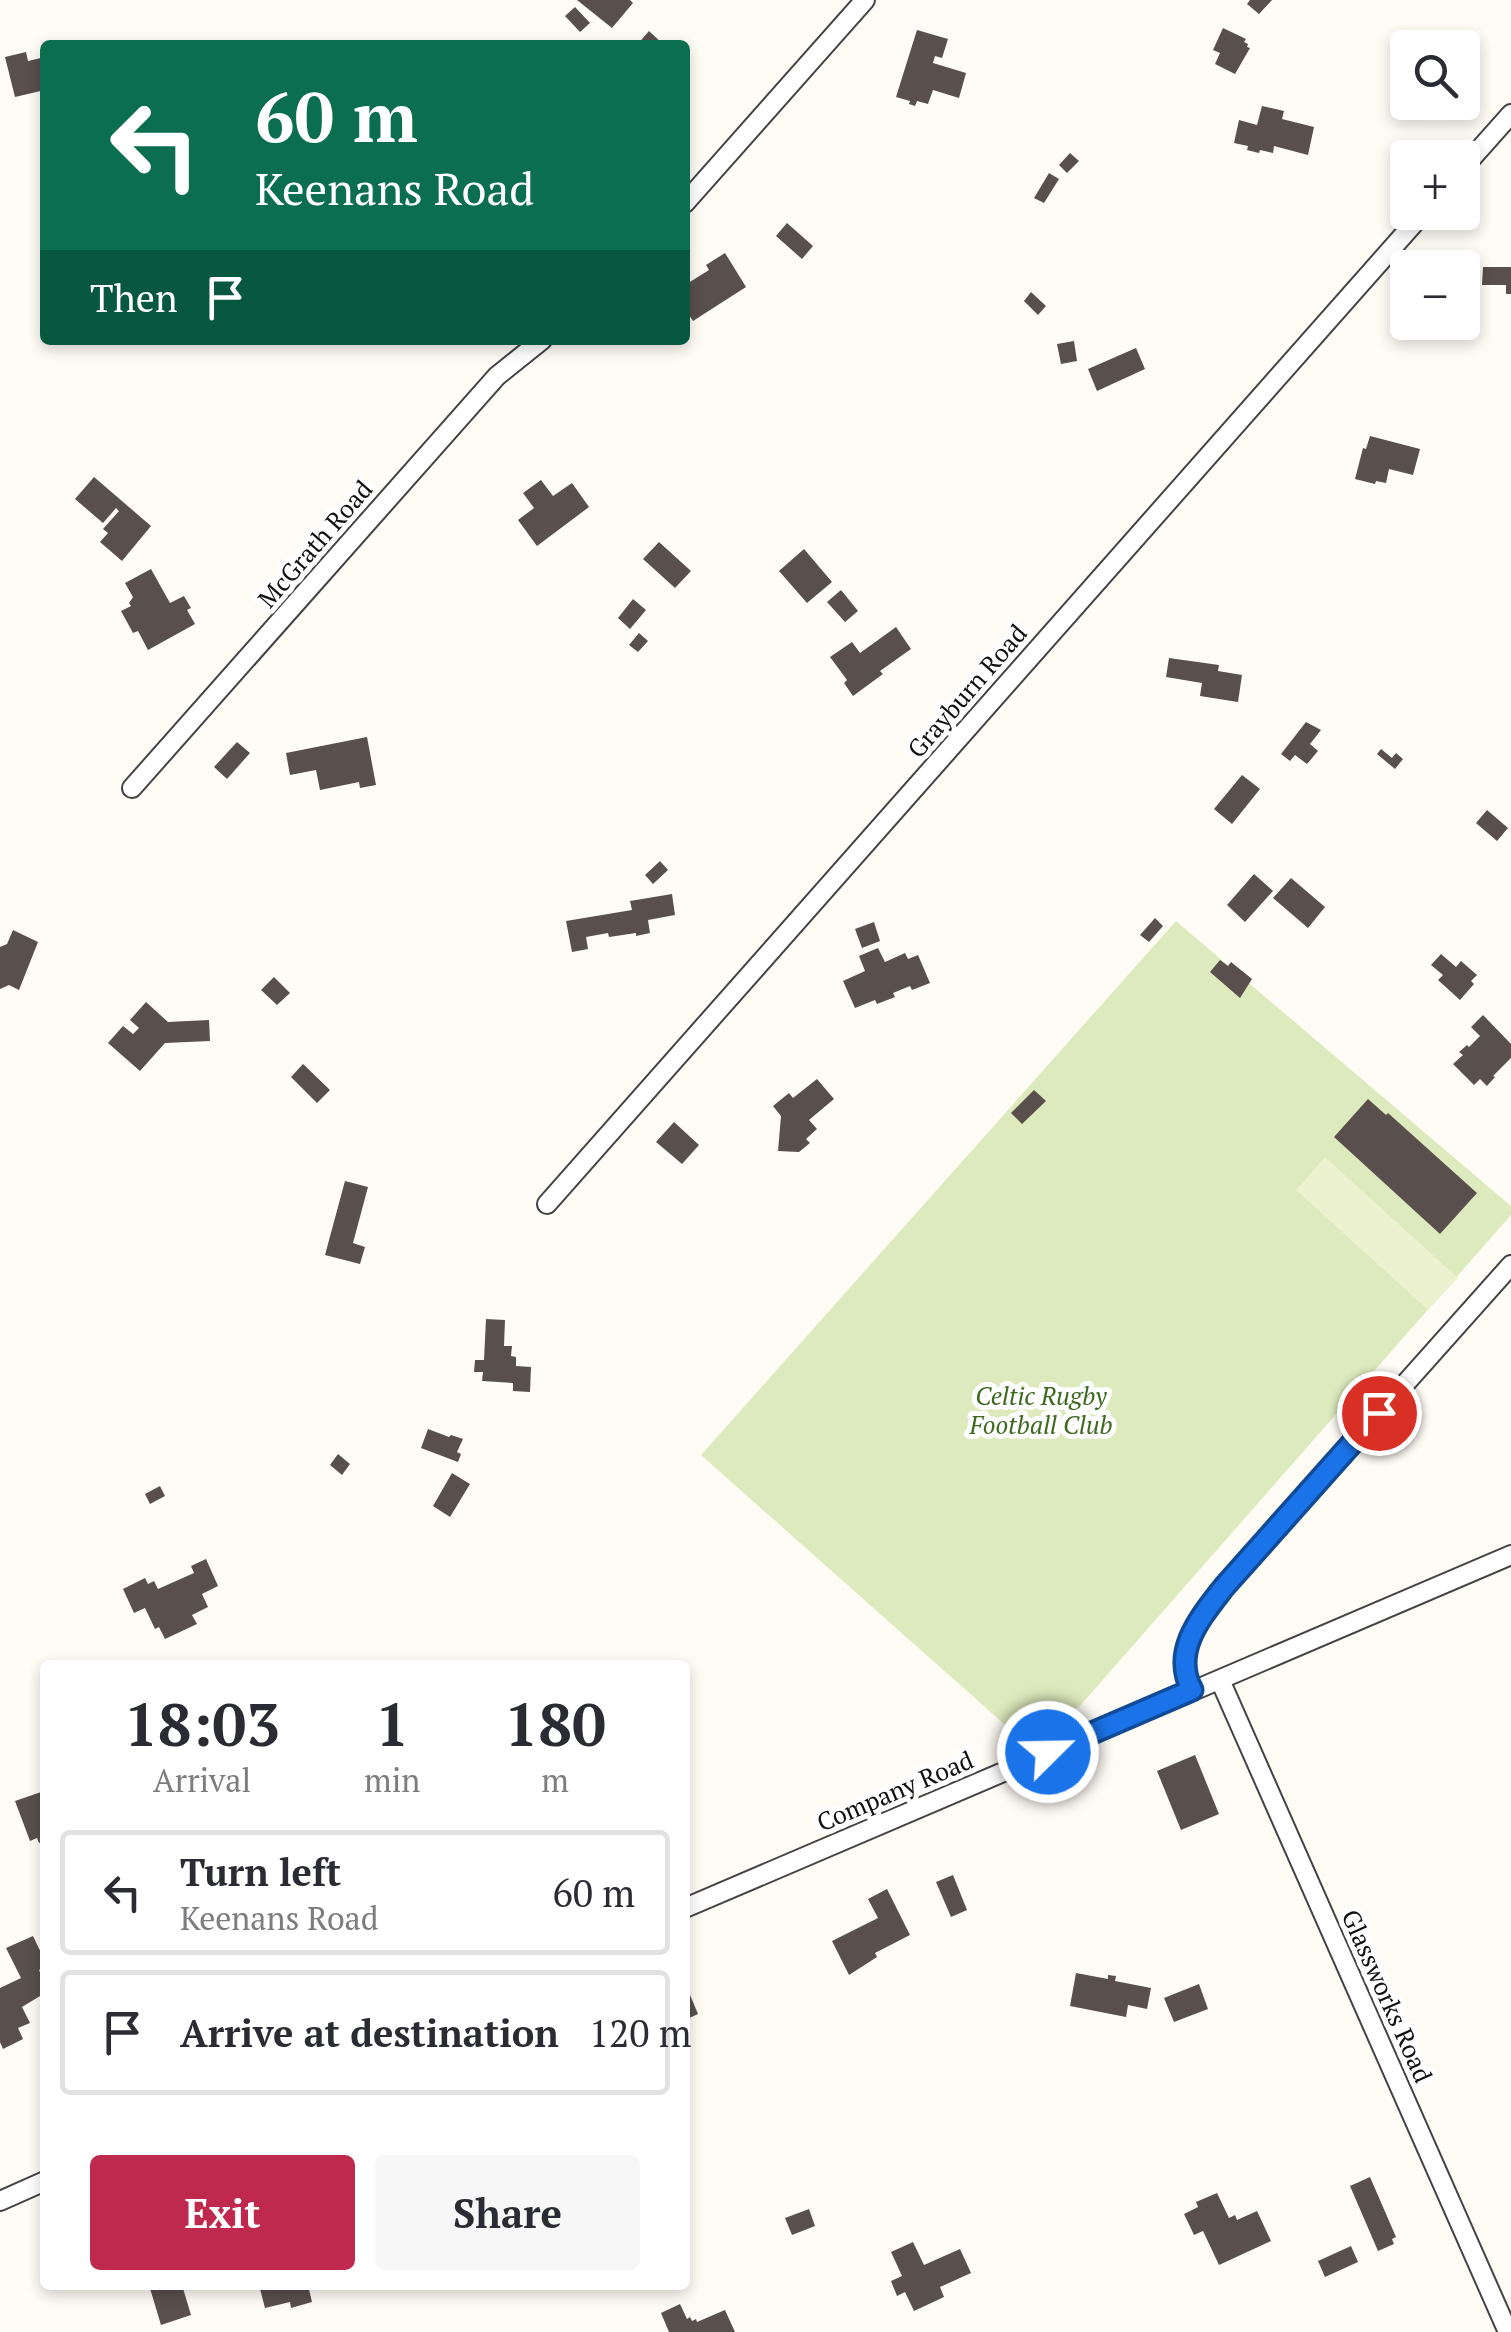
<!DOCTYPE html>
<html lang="en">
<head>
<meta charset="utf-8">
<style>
	body { margin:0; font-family:"PT Serif",serif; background:#f7f7f7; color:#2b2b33; height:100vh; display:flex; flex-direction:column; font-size:38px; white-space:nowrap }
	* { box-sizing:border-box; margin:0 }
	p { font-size:32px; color:#7c7c81 }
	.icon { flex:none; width:55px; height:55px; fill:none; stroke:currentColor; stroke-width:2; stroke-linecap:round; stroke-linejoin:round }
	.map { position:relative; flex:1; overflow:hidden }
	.sheet { position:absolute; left:40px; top:1660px; width:650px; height:630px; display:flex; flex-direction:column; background:#fff; border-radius:10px; box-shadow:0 5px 15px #0003 }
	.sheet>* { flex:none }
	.banner { position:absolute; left:40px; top:40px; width:650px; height:305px; border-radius:10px; box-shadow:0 5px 15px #0003; background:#0b6e4f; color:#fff; overflow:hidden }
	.fabs { position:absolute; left:1390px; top:30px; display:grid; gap:20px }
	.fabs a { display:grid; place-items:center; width:90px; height:90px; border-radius:10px; background:#fff; box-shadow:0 5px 15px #0003; font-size:50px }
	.pin { position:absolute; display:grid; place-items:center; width:85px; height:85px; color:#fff; margin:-42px; border:5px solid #fff; border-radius:50%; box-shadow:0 2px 10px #0007 }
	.me { position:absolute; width:110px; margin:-55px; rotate:67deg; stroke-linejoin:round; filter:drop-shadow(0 0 8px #0008) }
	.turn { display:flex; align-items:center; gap:35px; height:210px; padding:0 50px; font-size:45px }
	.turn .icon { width:130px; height:130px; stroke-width:2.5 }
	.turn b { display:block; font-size:70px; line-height:85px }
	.then { display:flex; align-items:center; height:95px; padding:0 50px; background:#0003; gap:20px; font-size:38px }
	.eta { display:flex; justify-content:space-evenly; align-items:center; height:170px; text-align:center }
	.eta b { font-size:60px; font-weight:700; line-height:70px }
	.primary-button { display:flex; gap:20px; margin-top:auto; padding:20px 50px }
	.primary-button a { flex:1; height:115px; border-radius:10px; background:#c0294e; color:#fff; font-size:40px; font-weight:700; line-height:115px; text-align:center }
	.primary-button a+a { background:#f7f7f7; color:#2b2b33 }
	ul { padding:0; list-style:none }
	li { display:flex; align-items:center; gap:30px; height:125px; margin:0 20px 15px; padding:0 30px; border:5px solid #e1e1e2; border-radius:10px }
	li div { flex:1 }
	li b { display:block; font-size:38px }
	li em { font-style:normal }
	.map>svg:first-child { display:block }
</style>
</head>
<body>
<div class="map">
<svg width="1511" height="2332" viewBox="0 0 1511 2332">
	<rect width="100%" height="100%" fill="#fffbf5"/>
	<path fill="#ddeabd" d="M1176,921L1511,1206V1215L1079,1707L1012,1731L701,1455Z"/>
	<path fill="#ecf1cf" d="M1325,1157L1458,1278L1428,1310L1296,1190Z"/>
	<g fill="#594f4d">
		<path d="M577,0H630L633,3L612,28Z"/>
		<path d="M1250,0H1272L1259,14L1247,4Z"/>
		<path d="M575,7L590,23L580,32L565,16Z"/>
		<path d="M1223,28L1246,39L1244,42L1248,44L1247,47L1250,48L1235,74L1215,64L1220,53L1213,50Z"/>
		<path d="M917,30L948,39L942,58L935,56L933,63L966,73L959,98L933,90L928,104L917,101L915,106L909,104L910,101L896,97Z"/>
		<path d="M649,31L664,45H637Z"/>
		<path d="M26,52L28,61L45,57V90L15,97L5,57Z"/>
		<path d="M1262,106L1284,111L1282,119L1314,127L1308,155L1274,146L1273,153L1260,150L1259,153L1247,150L1248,146L1234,143L1239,120L1257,125Z"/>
		<path d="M1070,153L1079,161L1067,173L1059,165Z"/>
		<path d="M1049,173L1059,179L1044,203L1034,198Z"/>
		<path d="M787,223L813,246L802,259L776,236Z"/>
		<path d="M725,253L746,287L693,321L685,309V285L709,270L706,265Z"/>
		<path d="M1483,267H1511V294H1506V285H1482Z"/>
		<path d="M1031,292L1046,306L1038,315L1024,301Z"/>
		<path d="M1074,341L1077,361L1061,364L1057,344Z"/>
		<path d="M1136,348L1145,369L1097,391L1088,369Z"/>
		<path d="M1370,436L1420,449L1413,475L1389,469L1386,483L1376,481L1375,484L1355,479L1363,448L1366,449Z"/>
		<path d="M94,477L151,526L122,561L100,542L108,533L103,529L119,511L116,508L103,523L75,499Z"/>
		<path d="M541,480L553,496L572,483L589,507L537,546L518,520L534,508L523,493Z"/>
		<path d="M659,542L691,571L675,588L643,559Z"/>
		<path d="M804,549L832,582L807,603L779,571Z"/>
		<path d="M151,569L170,603L184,596L191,608L187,610L195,624L148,650L138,631L133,633L121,611L131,606L129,603L133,597L125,583Z"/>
		<path d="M841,590L858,611L845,622L827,602Z"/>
		<path d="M633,599L646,610L630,629L618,618Z"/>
		<path d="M896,627L911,649L880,671L883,674L853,696L844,683L847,680L830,657L852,642L860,653Z"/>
		<path d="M639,633L648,641L638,652L629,645Z"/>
		<path d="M1169,658L1219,665L1218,671L1242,675L1238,702L1200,696L1202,683L1166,677Z"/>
		<path d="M1306,722L1321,730L1310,744L1318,751L1307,764L1295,755L1290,761L1281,754Z"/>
		<path d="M367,737L376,785L360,788L359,782L320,790L316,770L290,775L286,753Z"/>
		<path d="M237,742L250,753L227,779L214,767Z"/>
		<path d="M1381,749L1392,758L1396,753L1403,759L1395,769L1377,754Z"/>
		<path d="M1242,775L1260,789L1232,824L1214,809Z"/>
		<path d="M1487,810L1508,828L1497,841L1476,823Z"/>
		<path d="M660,861L668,870L653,884L645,875Z"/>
		<path d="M1254,874L1273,891L1245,922L1227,905Z"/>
		<path d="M1291,878L1325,907L1308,928L1273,898Z"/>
		<path d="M672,894L675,915L648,920L650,933L636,936V933L609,937L608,933L586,937L588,949L572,952L566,921L632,910L630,901Z"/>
		<path d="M1155,918L1163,926L1149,942L1140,935Z"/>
		<path d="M874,922L880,941L862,948L855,929Z"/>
		<path d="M13,930L38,942L19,990L9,985L0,989V947L7,944Z"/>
		<path d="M878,948L885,962L905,953L908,959L918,955L930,983L912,990L910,986L893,993L895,997L877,1004L875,1000L855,1008L843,981L865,971L859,956Z"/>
		<path d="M1441,954L1456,967L1461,961L1477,975L1471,981L1474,984L1460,1000L1438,980L1443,975L1431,965Z"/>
		<path d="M1220,960L1228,966L1231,962L1252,979L1240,998L1210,972Z"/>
		<path d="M274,977L290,993L277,1005L261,990Z"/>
		<path d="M146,1002L168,1022L209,1020L210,1041L165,1043L140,1071L108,1043L123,1026L133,1034L139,1028L130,1020Z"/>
		<path d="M1483,1015L1511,1044V1058L1493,1076L1495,1077L1487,1086L1480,1079L1474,1085L1453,1064L1463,1055L1459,1052L1467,1045L1469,1047L1480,1036L1471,1027Z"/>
		<path d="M303,1064L330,1090L317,1103L291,1077Z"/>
		<path d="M817,1079L834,1099L809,1120L817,1129L806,1139L810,1143L799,1152L778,1151L781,1116L773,1106L789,1093L793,1098Z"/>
		<path d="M1034,1090L1046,1101L1022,1124L1011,1113Z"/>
		<path d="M1368,1099L1386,1115L1388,1113L1477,1193L1440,1234L1334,1137Z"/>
		<path d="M674,1122L699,1145L682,1164L656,1142Z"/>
		<path d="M345,1181L368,1187L353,1243L365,1247L360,1264L325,1255Z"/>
		<path d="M486,1319L505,1320L504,1346H512L511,1356L516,1357V1366L531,1367L530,1392L513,1391V1383L482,1381L483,1372H474L475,1360H484Z"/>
		<path d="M428,1429L449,1437L451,1435L463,1439L457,1452L461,1454L458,1462L421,1448Z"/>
		<path d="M338,1454L350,1464L342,1475L330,1465Z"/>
		<path d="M452,1473L470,1484L450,1517L433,1506Z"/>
		<path d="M160,1486L165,1496L150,1504L145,1494Z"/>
		<path d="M206,1559L218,1586L202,1594L208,1607L192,1615L197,1624L165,1639L159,1627L155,1629L145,1608L134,1613L123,1589L145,1578L148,1584L154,1581L158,1589L194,1573L191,1566Z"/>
		<path d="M1195,1755L1219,1814L1181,1830L1157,1771Z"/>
		<path d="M44,1791L45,1841L39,1843L37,1838L30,1841L15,1801Z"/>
		<path d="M953,1875L967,1910L951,1917L936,1882Z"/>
		<path d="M887,1889L910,1935L875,1953L877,1957L849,1975L832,1941L878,1918L868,1899Z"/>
		<path d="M33,1936L45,1961V1967L39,1970L45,1984V1993L22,2007L30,2023L18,2028L23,2039L3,2049L0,2042V1988L21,1978L6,1948Z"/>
		<path d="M1076,1973L1108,1979V1975L1116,1976L1115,1981L1151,1988L1147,2009L1128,2005L1126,2017L1070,2006Z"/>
		<path d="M685,1983L698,2014L685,2020Z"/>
		<path d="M1199,1984L1208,2009L1174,2022L1164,1998Z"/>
		<path d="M1370,2177L1396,2237L1392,2239L1394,2244L1378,2251L1350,2186Z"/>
		<path d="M1217,2193L1229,2218L1235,2215L1237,2220L1257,2211L1271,2241L1219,2265L1203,2231L1194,2235L1184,2214L1198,2207L1196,2202Z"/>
		<path d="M809,2209L815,2226L792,2235L785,2218Z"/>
		<path d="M913,2242L924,2265L960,2249L971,2273L940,2287L944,2297L914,2311L905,2292L897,2296L891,2281L902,2276L891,2252Z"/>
		<path d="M1351,2246L1358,2262L1325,2277L1318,2261Z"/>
		<path d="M149,2285H182L191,2315L161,2325Z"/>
		<path d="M259,2285H308L312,2302L291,2308L290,2302L265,2308Z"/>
		<path d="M680,2304L687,2319L690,2317L692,2321L696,2319L697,2322L725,2310L735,2332H669L661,2313Z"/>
	</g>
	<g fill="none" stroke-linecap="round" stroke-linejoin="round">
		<defs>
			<g id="minor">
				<path d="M1462,169L1511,114"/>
				<path d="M685,203L865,0"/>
				<path d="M132,788L497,376L542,340"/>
				<path d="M547,1204L1424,212"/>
				<path d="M1220,1680L1508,2332"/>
				<path d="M1193,1690C1171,1652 1201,1617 1224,1587L1511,1265"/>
				<path d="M685,1908L1511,1555"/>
				<path d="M0,2201L45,2181"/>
			</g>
		</defs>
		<use href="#minor" stroke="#444" stroke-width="22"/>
		<use href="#minor" stroke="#fff" stroke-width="18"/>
	</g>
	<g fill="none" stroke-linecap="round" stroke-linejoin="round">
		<defs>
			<path id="route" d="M1048,1752L1192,1690C1171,1651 1201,1617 1224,1587L1379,1413"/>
		</defs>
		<use href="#route" stroke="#114b97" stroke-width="25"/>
		<use href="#route" stroke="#1a73e8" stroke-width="18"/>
	</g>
	<g text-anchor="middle" stroke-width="10" stroke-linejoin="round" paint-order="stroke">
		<g font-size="25" fill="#111" stroke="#fff">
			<text transform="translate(315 544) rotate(-49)" y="9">McGrath Road</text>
			<text transform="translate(967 691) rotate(-49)" y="9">Grayburn Road</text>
			<text transform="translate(895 1791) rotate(-23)" y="9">Company Road</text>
			<text transform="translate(1387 1996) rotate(66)" y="9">Glassworks Road</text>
		</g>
		<g font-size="25" font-style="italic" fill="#3e6920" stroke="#fff">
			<text x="1041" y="1405">Celtic Rugby<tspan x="1041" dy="29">Football Club</tspan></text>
		</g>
	</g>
</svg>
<div class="fabs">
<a><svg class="icon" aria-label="search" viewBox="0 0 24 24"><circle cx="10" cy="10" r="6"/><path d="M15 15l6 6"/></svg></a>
<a>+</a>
<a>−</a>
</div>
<div class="pin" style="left:1379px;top:1413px;background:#d93025"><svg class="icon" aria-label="arrive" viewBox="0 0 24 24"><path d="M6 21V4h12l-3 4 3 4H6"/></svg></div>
<svg class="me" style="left:1048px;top:1752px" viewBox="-20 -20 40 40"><circle r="17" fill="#1a73e8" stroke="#fff" stroke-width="3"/><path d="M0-11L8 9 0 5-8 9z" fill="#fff"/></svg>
<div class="banner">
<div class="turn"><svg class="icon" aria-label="left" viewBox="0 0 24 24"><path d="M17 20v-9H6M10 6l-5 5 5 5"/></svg><div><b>60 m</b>Keenans Road</div></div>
<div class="then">Then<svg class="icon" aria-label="arrive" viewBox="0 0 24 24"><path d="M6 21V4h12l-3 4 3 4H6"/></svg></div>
</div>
<section class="sheet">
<div class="eta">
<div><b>18:03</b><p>Arrival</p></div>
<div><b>1</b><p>min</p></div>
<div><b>180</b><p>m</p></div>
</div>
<ul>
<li><svg class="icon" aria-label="left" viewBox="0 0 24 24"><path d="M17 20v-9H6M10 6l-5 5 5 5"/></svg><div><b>Turn left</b><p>Keenans Road</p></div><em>60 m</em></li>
<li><svg class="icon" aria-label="arrive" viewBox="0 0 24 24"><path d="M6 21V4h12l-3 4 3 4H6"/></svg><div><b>Arrive at destination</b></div><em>120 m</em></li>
</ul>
<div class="primary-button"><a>Exit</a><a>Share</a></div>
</section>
</div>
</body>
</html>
